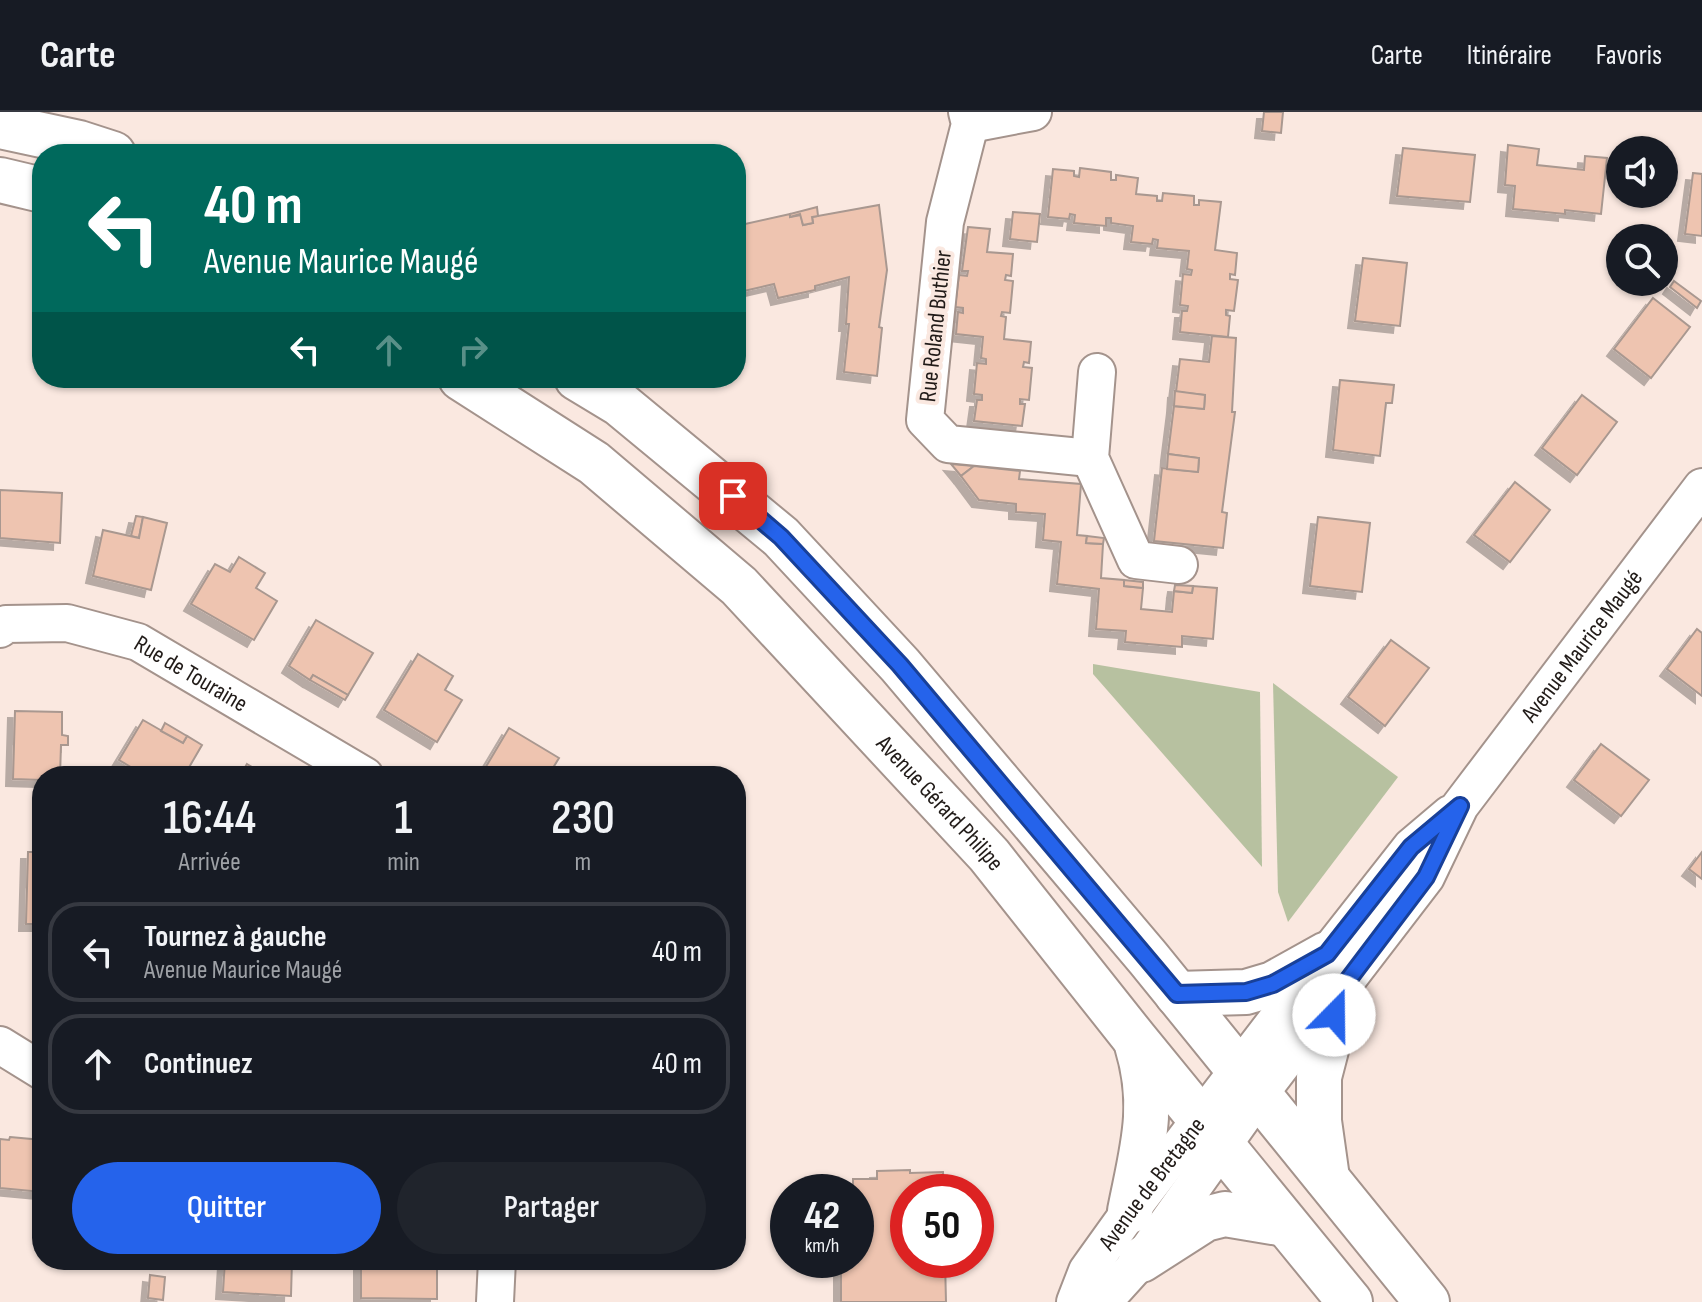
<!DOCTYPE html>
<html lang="fr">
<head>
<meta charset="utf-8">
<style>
	body { margin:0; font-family:"Sofia Sans Condensed",sans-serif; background:#20242c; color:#f1f3f6; height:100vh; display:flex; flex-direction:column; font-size:30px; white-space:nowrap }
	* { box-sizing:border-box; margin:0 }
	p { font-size:26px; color:#9ea1a6 }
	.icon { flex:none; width:44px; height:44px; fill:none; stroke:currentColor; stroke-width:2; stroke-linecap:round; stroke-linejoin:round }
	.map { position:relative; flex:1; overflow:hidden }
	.panel { position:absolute; left:32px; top:654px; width:714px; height:504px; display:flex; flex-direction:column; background:#171b24; border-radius:32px; box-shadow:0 2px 6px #0004 }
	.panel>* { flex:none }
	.hud { position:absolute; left:32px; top:32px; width:714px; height:244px; border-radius:32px; box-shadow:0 2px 6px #0004; background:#00695c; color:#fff; overflow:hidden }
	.controls { position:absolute; left:1606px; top:24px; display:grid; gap:16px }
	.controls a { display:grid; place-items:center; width:72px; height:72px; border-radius:50%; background:#171b24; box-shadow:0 2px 6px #0004; font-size:40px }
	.speed { position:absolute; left:770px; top:1062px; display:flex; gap:16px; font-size:40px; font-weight:700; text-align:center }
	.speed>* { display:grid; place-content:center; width:104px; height:104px; border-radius:50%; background:#171b24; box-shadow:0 2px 6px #0004; line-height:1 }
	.speed small { font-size:20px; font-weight:400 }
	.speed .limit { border:12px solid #d22; background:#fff; color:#111 }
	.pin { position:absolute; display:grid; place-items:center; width:68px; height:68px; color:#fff; margin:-34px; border-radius:16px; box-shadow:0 4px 12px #0006 }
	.me { position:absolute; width:88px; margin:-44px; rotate:22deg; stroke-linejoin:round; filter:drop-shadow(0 0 6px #0008) }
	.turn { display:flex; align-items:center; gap:28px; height:168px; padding:0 40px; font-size:36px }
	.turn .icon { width:104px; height:104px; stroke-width:2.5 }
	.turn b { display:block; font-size:56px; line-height:68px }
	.lanes { display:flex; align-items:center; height:76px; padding:0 40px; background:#0003; justify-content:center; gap:40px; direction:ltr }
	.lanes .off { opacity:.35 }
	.eta { display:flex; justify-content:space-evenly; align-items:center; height:136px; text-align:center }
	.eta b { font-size:48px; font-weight:600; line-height:56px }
	.button { display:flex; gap:16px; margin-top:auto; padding:16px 40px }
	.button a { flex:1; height:92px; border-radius:48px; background:#2563eb; color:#fff; font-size:32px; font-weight:600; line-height:92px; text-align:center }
	.button a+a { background:#20242c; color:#f1f3f6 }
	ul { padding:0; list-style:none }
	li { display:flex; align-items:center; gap:24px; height:100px; margin:0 16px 12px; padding:0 24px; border:4px solid #363941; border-radius:32px }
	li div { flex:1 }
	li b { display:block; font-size:30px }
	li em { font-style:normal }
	header { display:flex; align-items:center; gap:48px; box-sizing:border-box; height:112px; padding:0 40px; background:#171b24; border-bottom:2px solid #363941 }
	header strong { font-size:38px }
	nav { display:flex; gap:44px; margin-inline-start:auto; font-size:28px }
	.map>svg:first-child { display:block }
</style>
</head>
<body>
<header>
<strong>Carte</strong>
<nav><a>Carte</a><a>Itinéraire</a><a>Favoris</a></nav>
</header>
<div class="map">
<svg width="1702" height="1190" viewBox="0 0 1702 1190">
	<defs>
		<filter id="shadow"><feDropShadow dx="-7" dy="7" stdDeviation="0" flood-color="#0004"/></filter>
	</defs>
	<rect width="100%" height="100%" fill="#fae8e0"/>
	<g fill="#b7c1a0">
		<path d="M1093,552L1260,580L1262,755L1093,562Z"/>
		<path d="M1273,571L1398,665L1288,810L1278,780Z"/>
	</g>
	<g fill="#eec4b0" stroke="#a99890" stroke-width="2" filter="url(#shadow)">
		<path d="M1264,0H1283L1281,21L1262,19Z"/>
		<path d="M1508,33L1539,37L1537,53L1584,58L1585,44L1607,46L1601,102L1565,98V102L1513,97L1515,74L1505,73Z"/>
		<path d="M1403,36L1475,43L1470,90L1397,84Z"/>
		<path d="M1080,56L1111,60V68H1116V63L1138,66L1136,82L1157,84V89H1162L1163,81L1194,84V93H1199V88L1221,90L1215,138L1237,141L1235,163L1230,162V167L1238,168L1234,199L1226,198V203L1230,204L1228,225L1180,220L1182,199H1187L1188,194L1180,193L1183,162L1191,163L1192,158L1187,157L1189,139L1157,136L1158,128L1153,127L1152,132L1131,130L1133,114L1111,111V106H1106V114L1074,111L1075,103L1070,102L1069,107L1048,105L1053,57L1074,59V64L1079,65Z"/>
		<path d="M1693,61L1702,62V124L1685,122Z"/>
		<path d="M879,93L887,158L879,215L882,216L877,264L844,260L849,212H846L849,165L815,174V178L778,186L774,172L744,179L736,173V114L790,102V105L801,103L803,113L813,111L812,105Z"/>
		<path d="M817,95L818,104L812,105L813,111L803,113L800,102L790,105V102Z"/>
		<path d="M1013,100L1040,102L1037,130L1010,127Z"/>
		<path d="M968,115L990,117L987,140L1013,142L1011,164L1006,163L1005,168L1013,169L1010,201L1002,200L1001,204L1006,205L1004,227L1031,230L1029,251L1024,250L1023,255L1032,256L1029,288L1020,287V292H1025L1022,314L974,309L977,288H982V283L974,282L977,251L986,252V247L981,246L983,225L956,222L958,200L963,201V196L955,195L959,163L967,164L968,159H962Z"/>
		<path d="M1363,146L1407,151L1400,214L1355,209Z"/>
		<path d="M1674,169L1701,189L1697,196L1670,175Z"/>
		<path d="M1653,186L1690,215L1651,266L1614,237Z"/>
		<path d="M1212,224L1236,226L1232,300H1235L1222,400L1227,401L1223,436L1154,429L1162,356L1198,360L1199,346L1168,342L1174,294L1204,297L1205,283L1176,280L1180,247L1209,250Z"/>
		<path d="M1340,268L1394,273L1392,291H1386L1380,344L1333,338Z"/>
		<path d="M1175,279L1205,283L1204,297L1174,294Z"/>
		<path d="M1582,283L1617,310L1577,363L1542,336Z"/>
		<path d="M1168,342L1199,346L1198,360L1167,357Z"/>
		<path d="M951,352L974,354L961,364Z"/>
		<path d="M974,354L1020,359L1019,367L1081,372L1077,423L1087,424L1086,431L1103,432L1101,466L1124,468V474L1143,476L1141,497L1172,500L1174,479L1192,481L1193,474L1217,476L1213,527L1182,524V535L1125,530L1126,519L1096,517L1099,477L1057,472L1061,430L1043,428L1045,402L1016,400V392L979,388L961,364Z"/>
		<path d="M1515,370L1550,398L1510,450L1474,423Z"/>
		<path d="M0,378L62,381L60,431L0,426Z"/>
		<path d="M136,404L143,405L139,426L131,424Z"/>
		<path d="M143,405L167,411L151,478L93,464L103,418L139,426Z"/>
		<path d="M1318,405L1370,411L1362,480L1310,474Z"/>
		<path d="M1087,424L1104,426L1103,432L1086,431Z"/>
		<path d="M239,445L265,461L256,476L277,489L254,528L191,492L215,452L230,460Z"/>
		<path d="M1124,468L1143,470V476L1124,474Z"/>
		<path d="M1175,473L1193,474L1192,481L1174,479Z"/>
		<path d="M316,508L373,541L348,583L313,563L310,568L289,554Z"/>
		<path d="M1697,517L1702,521V584L1667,557Z"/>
		<path d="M1391,528L1429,556L1385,614L1348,585Z"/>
		<path d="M418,542L453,564L445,578L462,588L437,630L384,598Z"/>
		<path d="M313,563L348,583L345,588L310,568Z"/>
		<path d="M15,599L62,600V623L68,624V633H61L60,664H42V668L13,667Z"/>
		<path d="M143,608L183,631L187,624L202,633L184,664H146L119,648Z"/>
		<path d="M165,611L187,624L183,631L161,619Z"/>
		<path d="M509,616L559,646L548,664H493L484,658Z"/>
		<path d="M1601,632L1649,668L1621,704L1574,668Z"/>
		<path d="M247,652L267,664H240Z"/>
		<path d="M28,740H42V812H26Z"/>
		<path d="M1702,740V767L1689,757Z"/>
		<path d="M10,1025L42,1028V1080L0,1076V1027L9,1028Z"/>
		<path d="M910,1058V1061L943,1060L944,1080H908V1148H945L946,1190H841V1148H856V1080H853V1067H877V1059Z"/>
		<path d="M225,1148H292L291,1184L223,1180Z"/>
		<path d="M361,1148H437V1187L361,1186Z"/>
		<path d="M150,1163L165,1165L163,1188L148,1186Z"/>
	</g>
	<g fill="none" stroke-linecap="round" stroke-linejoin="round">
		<defs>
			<g id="minor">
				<path d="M967,0L970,12L945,110L925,308L948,332L1090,346"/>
				<path d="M970,12L1033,0"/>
				<path d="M1097,260L1090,346L1136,448L1179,453"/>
				<path id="s1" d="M0,517L6,512L67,511L138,530L365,664"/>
				<path d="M0,933L42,959"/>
				<path d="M495,1190L497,1148"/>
				<path id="s2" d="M1075,1190L1087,1159L1130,1099L1327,842L1411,735L1450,702"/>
				<path id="s3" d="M1103,1190L1141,1148L1258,984L1426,765L1460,694L1702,375"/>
			</g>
			<g id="secondary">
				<path d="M0,14L79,31L113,42"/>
				<path d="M0,68L42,78"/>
				<path id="s4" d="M461,266L594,351L739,474L989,743L1135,927L1350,1190"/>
				<path d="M577,266L620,292L781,425L900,553L1148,846L1427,1190"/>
				<path d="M1177,882L1246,880L1273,872L1327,842"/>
				<path d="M1327,1066L1319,1009V965L1342,876"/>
				<path d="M1130,1099C1142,1038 1156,995 1137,933"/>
				<path d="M1141,1148L1205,1107L1225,1102L1285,1112"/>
			</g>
		</defs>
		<use href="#minor" stroke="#a4938c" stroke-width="40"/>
		<use href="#secondary" stroke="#a4938c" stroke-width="48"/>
		<use href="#minor" stroke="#fff" stroke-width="36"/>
		<use href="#secondary" stroke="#fff" stroke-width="44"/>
	</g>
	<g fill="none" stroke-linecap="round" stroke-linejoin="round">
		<defs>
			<path id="route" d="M733,384L781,425L900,553L1177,882L1246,880L1273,872L1327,842L1411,735L1460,694L1426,765L1342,876L1334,903"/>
		</defs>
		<use href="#route" stroke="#184099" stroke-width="20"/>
		<use href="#route" stroke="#2563eb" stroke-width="14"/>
	</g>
	<g text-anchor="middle" stroke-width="8" stroke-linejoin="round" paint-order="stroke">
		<g font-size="24" fill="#211b18" stroke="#fae8e0">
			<text transform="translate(935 214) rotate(-84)" y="8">Rue Roland Buthier</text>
			<text dy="8" stroke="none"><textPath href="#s3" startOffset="814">Avenue Maurice Maugé</textPath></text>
			<text dy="8" stroke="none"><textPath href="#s1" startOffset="204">Rue de Touraine</textPath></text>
			<text dy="8" stroke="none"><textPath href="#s4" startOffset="644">Avenue Gérard Philipe</textPath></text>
			<text dy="8" stroke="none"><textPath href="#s2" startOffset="142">Avenue de Bretagne</textPath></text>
		</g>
	</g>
</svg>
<div class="controls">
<a><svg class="icon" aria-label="sound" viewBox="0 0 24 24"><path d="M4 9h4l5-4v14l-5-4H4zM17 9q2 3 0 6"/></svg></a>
<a><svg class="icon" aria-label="search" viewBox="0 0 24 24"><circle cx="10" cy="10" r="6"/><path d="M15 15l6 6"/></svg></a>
</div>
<div class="speed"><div>42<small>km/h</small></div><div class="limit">50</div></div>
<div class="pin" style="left:733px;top:384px;background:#d93025"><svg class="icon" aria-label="arrive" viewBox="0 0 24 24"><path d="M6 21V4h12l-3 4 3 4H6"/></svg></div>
<svg class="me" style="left:1334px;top:903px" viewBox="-20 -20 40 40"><circle r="19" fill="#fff"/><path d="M0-13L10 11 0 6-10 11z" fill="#2563eb"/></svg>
<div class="hud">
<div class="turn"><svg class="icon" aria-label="left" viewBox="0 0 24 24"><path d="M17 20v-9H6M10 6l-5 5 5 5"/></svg><div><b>40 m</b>Avenue Maurice Maugé</div></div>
<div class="lanes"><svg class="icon" aria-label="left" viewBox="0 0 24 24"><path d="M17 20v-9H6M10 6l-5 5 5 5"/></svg><svg class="icon off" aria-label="ahead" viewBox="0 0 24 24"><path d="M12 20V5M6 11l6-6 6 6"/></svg><svg class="icon off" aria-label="right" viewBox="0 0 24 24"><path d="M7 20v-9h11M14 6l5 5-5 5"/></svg></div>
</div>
<section class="panel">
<div class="eta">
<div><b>16:44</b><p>Arrivée</p></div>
<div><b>1</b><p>min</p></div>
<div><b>230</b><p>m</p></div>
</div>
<ul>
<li><svg class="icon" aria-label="left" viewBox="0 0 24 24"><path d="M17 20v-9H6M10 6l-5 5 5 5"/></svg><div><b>Tournez à gauche</b><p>Avenue Maurice Maugé</p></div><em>40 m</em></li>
<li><svg class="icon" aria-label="ahead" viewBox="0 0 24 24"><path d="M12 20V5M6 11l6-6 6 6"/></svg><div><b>Continuez</b></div><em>40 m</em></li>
</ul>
<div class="button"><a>Quitter</a><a>Partager</a></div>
</section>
</div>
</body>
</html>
